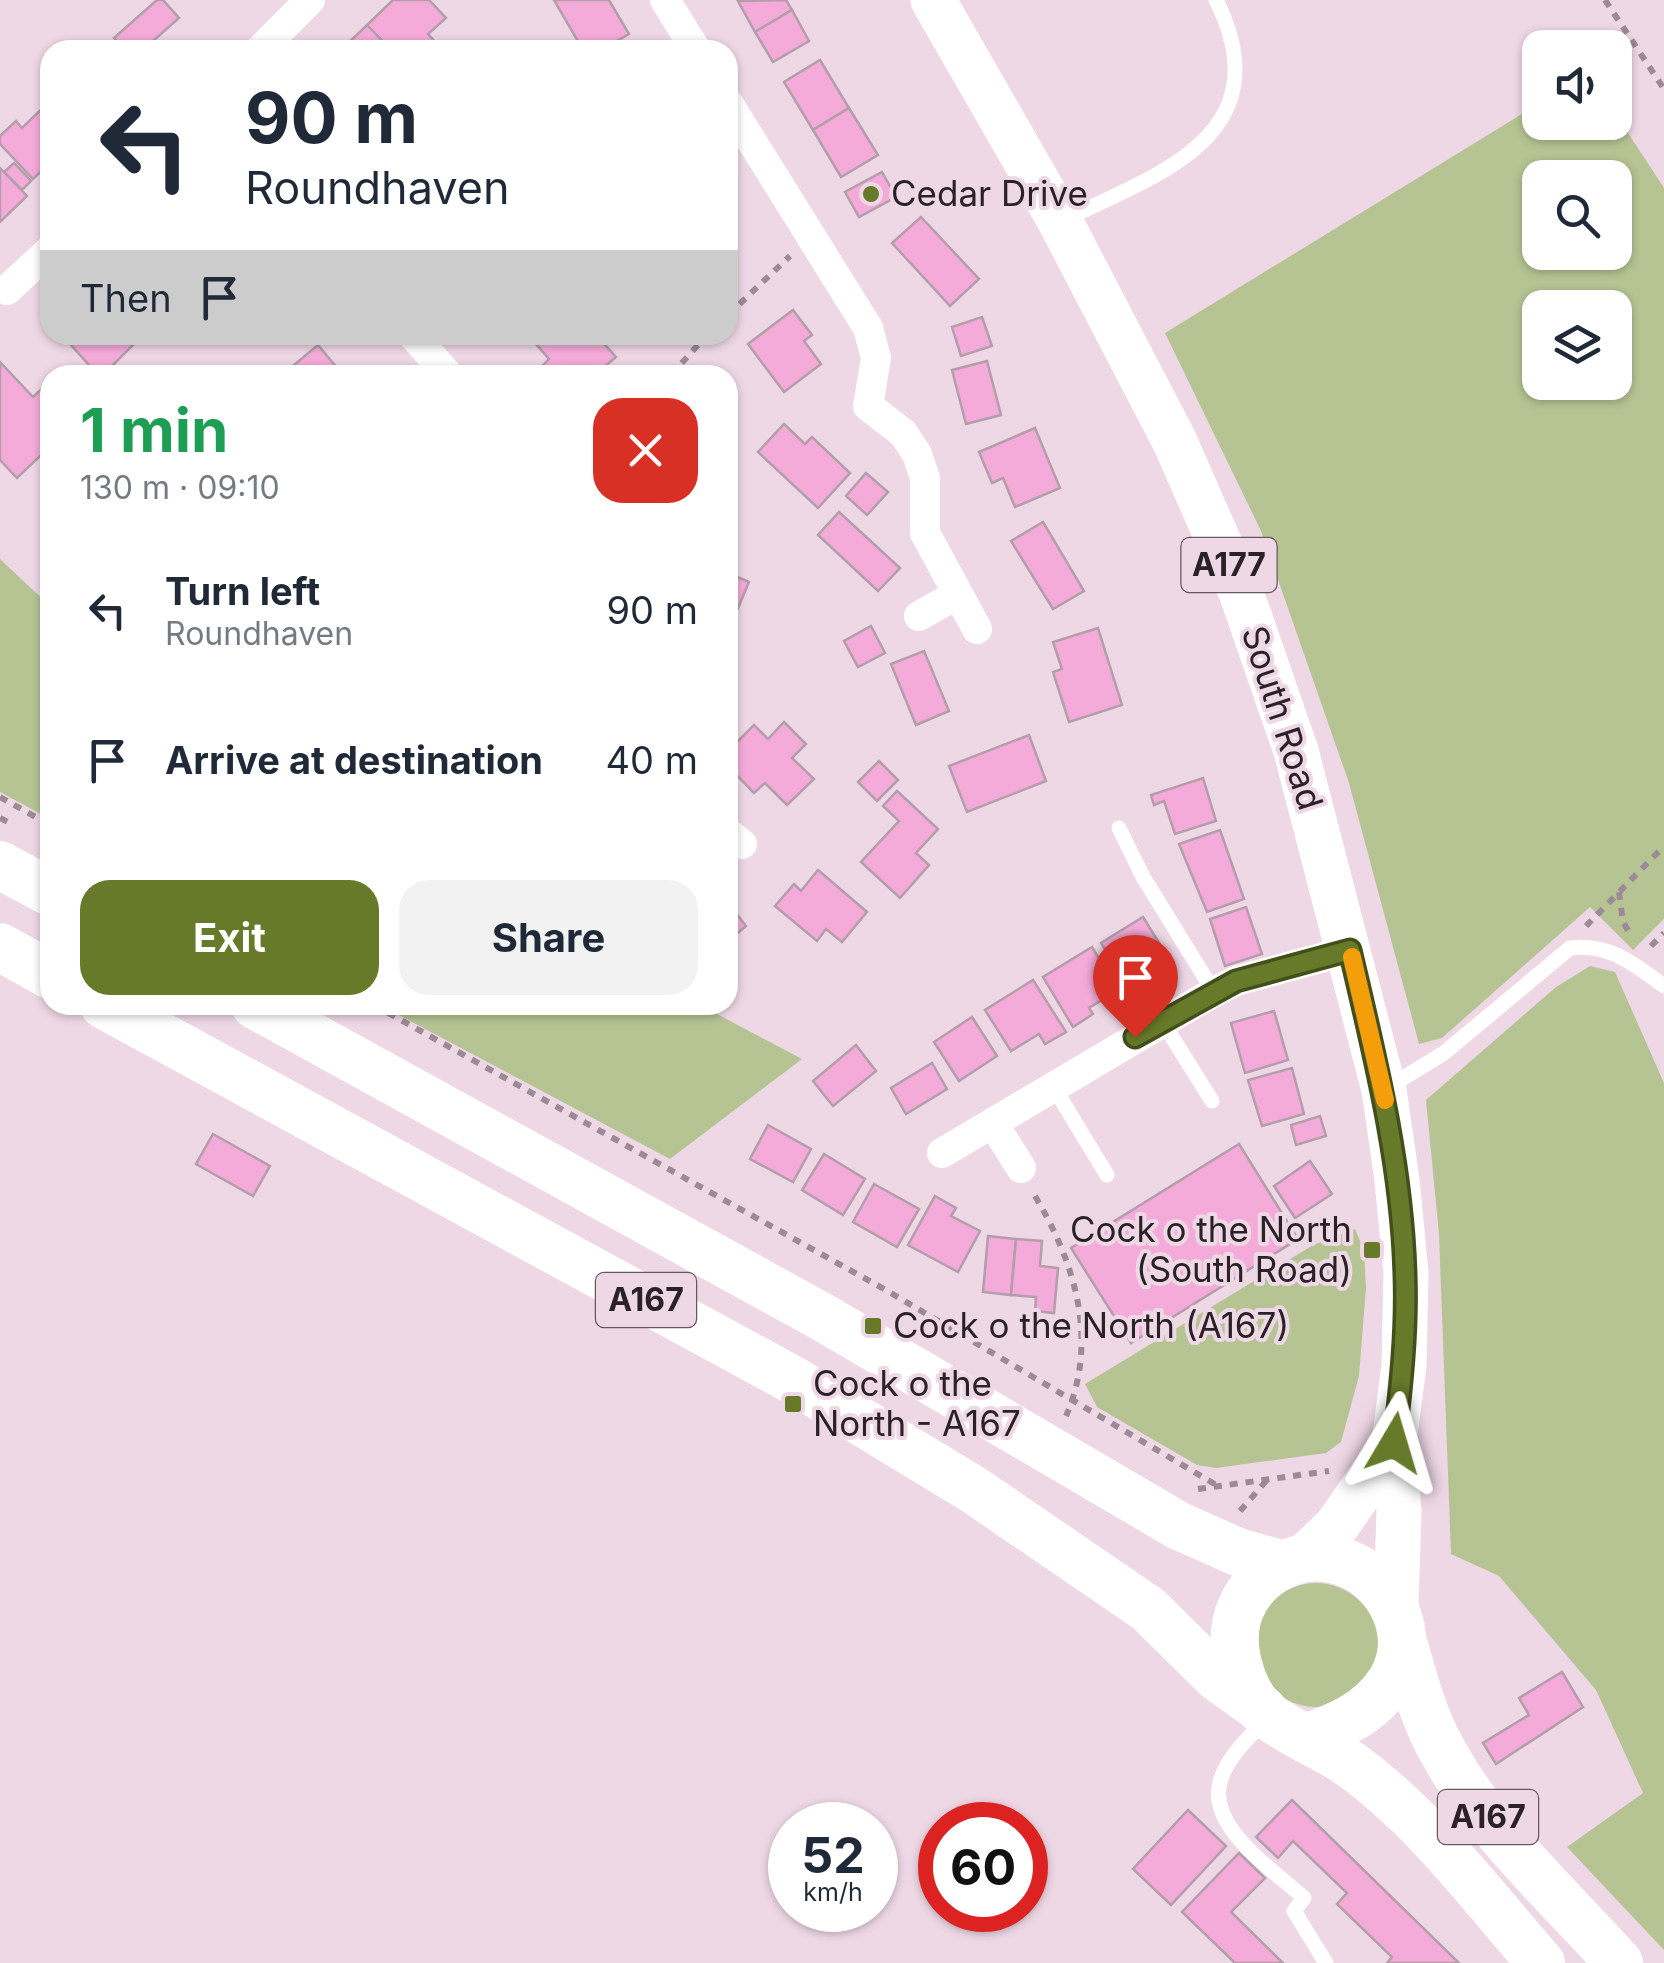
<!DOCTYPE html>
<html lang="en">
<head>
<meta charset="utf-8">
<style>
	body { margin:0; font-family:Inter,sans-serif; background:#f2f2f3; color:#1f2937; height:100vh; display:flex; flex-direction:column; font-size:38px; white-space:nowrap }
	* { box-sizing:border-box; margin:0 }
	p { font-size:32px; color:#747a83 }
	.icon { flex:none; width:55px; height:55px; fill:none; stroke:currentColor; stroke-width:2; stroke-linecap:round; stroke-linejoin:round }
	.map { position:relative; flex:1; overflow:hidden }
	.details { position:absolute; left:40px; top:365px; width:698px; height:650px; display:flex; flex-direction:column; background:#fff; border-radius:30px; box-shadow:0 2px 8px #0004 }
	.details>* { flex:none }
	.banner { position:absolute; left:40px; top:40px; width:698px; height:305px; border-radius:30px; box-shadow:0 2px 8px #0004; background:#fff; color:#1f2937; overflow:hidden }
	.tools { position:absolute; left:1522px; top:30px; display:grid; gap:20px }
	.tools a { display:grid; place-items:center; width:110px; height:110px; border-radius:20px; background:#fff; box-shadow:0 2px 8px #0004; font-size:50px }
	.speed { position:absolute; left:768px; top:1802px; display:flex; gap:20px; font-size:50px; font-weight:700; text-align:center }
	.speed>* { display:grid; place-content:center; width:130px; height:130px; border-radius:50%; background:#fff; box-shadow:0 2px 8px #0004; line-height:1 }
	.speed small { font-size:25px; font-weight:400 }
	.speed .limit { border:15px solid #d22; background:#fff; color:#111 }
	.pin { position:absolute; display:grid; place-items:center; width:85px; height:85px; color:#fff; margin:-102px -42px; border-radius:50% 50% 50% 0; rotate:-45deg; box-shadow:0 0 10px #0007 }
	.pin .icon { rotate:45deg }
	.me { position:absolute; width:110px; margin:-55px; rotate:7deg; stroke-linejoin:round; filter:drop-shadow(0 0 8px #0008) }
	.turn { display:flex; align-items:center; gap:35px; height:210px; padding:0 40px; font-size:45px }
	.turn .icon { width:130px; height:130px; stroke-width:2.5 }
	.turn b { display:block; font-size:70px; line-height:85px }
	.then { display:flex; align-items:center; height:95px; padding:0 40px; background:#0003; gap:20px; font-size:38px }
	.round { display:grid; place-items:center; flex:none; width:105px; height:105px; border-radius:30px; background:#f2f2f3 }
	.head { display:flex; align-items:center; justify-content:space-between; height:170px; padding:0 40px }
	h1 { font-size:60px; font-weight:700; line-height:75px; color:#1e9e55 }
	.button { display:flex; gap:20px; margin-top:auto; padding:20px 40px }
	.button a { flex:1; height:115px; border-radius:30px; background:#677a29; color:#fff; font-size:40px; font-weight:700; line-height:115px; text-align:center }
	.button a+a { background:#f2f2f3; color:#1f2937 }
	ul { padding:0; list-style:none }
	li { display:flex; align-items:center; gap:30px; height:150px; padding:0 40px }
	li div { flex:1 }
	li b { display:block; font-size:38px }
	li em { font-style:normal }
	.map>svg:first-child { display:block }
</style>
</head>
<body>
<div class="map">
<svg width="1664" height="1963" viewBox="0 0 1664 1963">
	<rect width="100%" height="100%" fill="#efd8e6"/>
	<g fill="#b6c494" fill-rule="evenodd">
		<path d="M1540,103V122H1615V113L1664,188V919L1633,950L1590,907L1442,1038L1419,1044L1349,783L1261,531L1165,333ZM1540,178H1615V252H1540ZM1540,308H1615V382H1540Z"/>
		<path d="M0,559L50,606V819L0,792Z"/>
		<path d="M1590,966L1615,972L1664,1083V1950L1567,1847L1643,1793L1596,1690L1499,1576L1451,1554L1439,1234L1426,1100L1556,987Z"/>
		<path d="M380,1005H700L802,1059L670,1159Z"/>
		<path d="M1355,1229L1364,1250L1366,1288L1359,1376L1341,1442L1326,1453L1216,1468L1197,1465L1097,1407L1085,1384L1313,1245Z"/>
		<circle cx="1316" cy="1645" r="62"/>
	</g>
	<g fill="#f5abd9" stroke="#b39eaa" stroke-width="2.5">
		<path d="M157,0H163L179,18L153,41L161,50H124L114,38Z"/>
		<path d="M393,0H429L446,18L428,34L438,45L432,50H391L367,25Z"/>
		<path d="M554,0H609L629,34L601,50H583Z"/>
		<path d="M786,0L792,10L755,32L738,1Z"/>
		<path d="M792,10L809,41L773,62L755,32Z"/>
		<path d="M367,25L391,50H341Z"/>
		<path d="M820,60L849,108L813,130L784,82Z"/>
		<path d="M50,101V163L33,179L0,144V136L16,121L22,128Z"/>
		<path d="M849,108L878,155L841,177L813,130Z"/>
		<path d="M14,163L31,181L22,190L4,172Z"/>
		<path d="M0,168L27,196L0,222Z"/>
		<path d="M882,172L896,197L859,217L845,192Z"/>
		<path d="M921,217L979,279L950,306L892,243Z"/>
		<path d="M793,310L812,335L804,341L821,364L784,392L748,344Z"/>
		<path d="M982,317L992,346L961,356L952,327Z"/>
		<path d="M62,335H143L103,375H98Z"/>
		<path d="M528,335H596L616,357L595,375H534L549,359Z"/>
		<path d="M318,345L343,375H282Z"/>
		<path d="M987,361L1001,415L966,424L952,370Z"/>
		<path d="M0,362L33,397L46,385L50,390V465L41,455L17,478L0,460Z"/>
		<path d="M784,424L805,444L812,437L850,473L818,508L758,452Z"/>
		<path d="M1035,428L1060,488L1015,507L1003,478L992,483L979,452Z"/>
		<path d="M866,473L888,492L867,515L846,496Z"/>
		<path d="M839,512L900,568L878,591L818,535Z"/>
		<path d="M1043,522L1084,591L1053,609L1011,541Z"/>
		<path d="M728,573L749,582L728,632Z"/>
		<path d="M871,626L885,653L858,667L844,641Z"/>
		<path d="M1098,628L1122,705L1069,722L1053,672L1062,669L1053,642Z"/>
		<path d="M924,651L949,711L916,725L891,664Z"/>
		<path d="M784,722L806,744L792,758L814,779L787,805L765,783L754,793L728,766V751L754,725L768,739Z"/>
		<path d="M1029,735L1046,781L967,812L949,766Z"/>
		<path d="M879,761L898,780L877,801L858,782Z"/>
		<path d="M1203,778L1216,821L1175,834L1164,801L1154,805L1151,795Z"/>
		<path d="M897,791L938,829L916,853L929,865L900,898L861,862L899,821L883,806Z"/>
		<path d="M1220,830L1244,899L1207,912L1179,844Z"/>
		<path d="M818,870L867,912L842,942L826,929L817,941L775,906L794,884L801,891Z"/>
		<path d="M728,903L746,926L728,941Z"/>
		<path d="M1246,907L1262,954L1225,966L1210,919Z"/>
		<path d="M1143,917L1161,946L1119,972L1101,943Z"/>
		<path d="M1092,947L1118,990L1089,1008L1093,1014L1073,1027L1043,977Z"/>
		<path d="M1033,980L1066,1032L1045,1044L1039,1034L1011,1051L985,1010Z"/>
		<path d="M1274,1011L1288,1060L1245,1073L1231,1023Z"/>
		<path d="M972,1017L997,1056L959,1081L934,1042Z"/>
		<path d="M856,1045L876,1071L833,1106L813,1081Z"/>
		<path d="M932,1063L947,1089L906,1114L891,1088Z"/>
		<path d="M1292,1068L1304,1114L1262,1126L1248,1080Z"/>
		<path d="M1320,1116L1326,1136L1296,1145L1291,1125Z"/>
		<path d="M768,1125L811,1149L793,1182L750,1159Z"/>
		<path d="M213,1134L270,1166L253,1196L196,1164Z"/>
		<path d="M1239,1144L1298,1239L1131,1343L1071,1248Z"/>
		<path d="M824,1154L865,1179L843,1215L802,1190Z"/>
		<path d="M1310,1161L1332,1194L1295,1218L1274,1186Z"/>
		<path d="M874,1184L919,1209L897,1247L853,1222Z"/>
		<path d="M935,1196L956,1208L951,1216L980,1231L958,1272L908,1245Z"/>
		<path d="M988,1236L1016,1239L1011,1295L983,1292Z"/>
		<path d="M1016,1239L1042,1241L1040,1266L1058,1268L1054,1313L1035,1311L1036,1297L1011,1295Z"/>
		<path d="M1562,1672L1583,1707L1496,1764L1483,1743L1529,1715L1519,1698Z"/>
		<path d="M1292,1800L1459,1963H1387L1392,1957L1337,1904L1347,1893L1293,1841L1278,1858L1256,1837Z"/>
		<path d="M1188,1810L1226,1846L1171,1905L1133,1869Z"/>
		<path d="M1239,1853L1265,1878L1231,1912L1283,1963H1235L1182,1912Z"/>
	</g>
	<g fill="none" stroke-linecap="round" stroke-linejoin="round">
		<g stroke="#9c8b95" stroke-width="6" stroke-dasharray="8 8" stroke-linecap="butt">
			<path d="M1605,0L1664,89"/>
			<path d="M728,315L790,256"/>
			<path d="M671,375L707,335"/>
			<path d="M0,797L50,825"/>
			<path d="M0,818L14,825"/>
			<path d="M1619,892L1623,922L1629,932"/>
			<path d="M1586,926L1664,846"/>
			<path d="M1651,946L1664,933"/>
			<path d="M374,1005L884,1289L1218,1486"/>
			<path d="M1035,1196C1075,1263 1099,1340 1066,1416"/>
			<path d="M1198,1489L1329,1471"/>
			<path d="M1240,1511L1267,1480"/>
		</g>
		<g stroke="#fff" stroke-width="15">
			<path d="M1063,220C1160,174 1283,134 1216,0"/>
			<path d="M1119,828L1143,877L1214,992"/>
			<path d="M1162,1021L1212,1101"/>
			<path d="M1053,1086L1107,1175"/>
			<path d="M1387,1088L1444,1053L1570,948C1609,943 1634,964 1664,986"/>
			<path d="M1265,1720C1250,1737 1230,1754 1222,1776C1202,1825 1273,1869 1304,1898L1294,1911L1326,1963"/>
		</g>
		<g stroke="#fff" stroke-width="30">
			<path d="M665,0L696,50"/>
			<path d="M260,50L310,0"/>
			<path d="M728,103L868,328L876,358L868,406L903,433L917,454L925,478V533L977,629"/>
			<path d="M7,290L50,250"/>
			<path d="M413,335L448,375"/>
			<path d="M919,616L956,595"/>
			<path d="M728,833L742,844"/>
			<path d="M993,1123L1021,1168"/>
			<path d="M942,1153L1214,992L1236,981L1350,950"/>
		</g>
		<g stroke="#fff" stroke-width="45">
			<path d="M933,0L1060,221L1175,442L1242,595L1296,751L1384,1090L1397,1180L1406,1273L1404,1365L1394,1443L1399,1511L1396,1607"/>
			<path d="M1302,1559L1336,1527L1394,1443"/>
		</g>
		<g stroke="#fff" stroke-width="48">
			<path d="M0,865L50,892"/>
			<path d="M0,947L50,975"/>
			<path d="M104,1005L793,1380L974,1490L1148,1609L1218,1678L1263,1710"/>
			<path d="M255,1005L824,1318L1179,1526L1238,1552L1284,1565"/>
			<path d="M1403,1642C1414,1679 1423,1717 1442,1750C1485,1830 1559,1896 1619,1963"/>
			<path d="M1304,1738C1338,1727 1371,1713 1391,1681C1427,1621 1369,1546 1301,1559C1274,1565 1250,1584 1240,1610C1227,1642 1240,1692 1267,1715C1289,1732 1316,1743 1339,1757C1365,1773 1388,1794 1410,1815C1457,1861 1498,1914 1541,1963"/>
		</g>
	</g>
	<g fill="none" stroke-linecap="round" stroke-linejoin="round">
		<defs>
			<path id="route" d="M1135,1037L1236,981L1350,950C1375,1057 1402,1164 1405,1275C1407,1331 1401,1387 1394,1443"/>
		</defs>
		<use href="#route" stroke="#434f1b" stroke-width="25"/>
		<use href="#route" stroke="#677a29" stroke-width="18"/>
		<path stroke="#f59e0b" stroke-width="18" d="M1352,957L1385,1100"/>
	</g>
	<g fill="#677a29" stroke="#efd8e6" stroke-width="4">
		<circle cx="871" cy="194" r="10"/>
		<rect x="1362" y="1240" width="20" height="20" rx="5"/>
		<rect x="863" y="1316" width="20" height="20" rx="5"/>
		<rect x="783" y="1394" width="20" height="20" rx="5"/>
	</g>
	<g text-anchor="middle" stroke-width="8" stroke-linejoin="round" paint-order="stroke">
		<g fill="#efd8e6" stroke="#655960" stroke-width="2.5">
			<rect x="1181.5" y="538" width="95" height="54" rx="8"/>
			<rect x="596" y="1273" width="100" height="54" rx="8"/>
			<rect x="1438" y="1790" width="100" height="54" rx="8"/>
		</g>
		<g font-size="32" font-weight="bold" fill="#2a2227">
			<text x="1229" y="576">A177</text>
			<text x="646" y="1311">A167</text>
			<text x="1488" y="1828">A167</text>
		</g>
		<g font-size="35" fill="#2a2227" stroke="#efd8e6" text-anchor="start">
			<text x="891" y="206">Cedar Drive</text>
			<text x="1352" y="1242" text-anchor="end">Cock o the North<tspan x="1352" dy="40">(South Road)</tspan></text>
			<text x="893" y="1338">Cock o the North (A167)</text>
			<text x="813" y="1396">Cock o the<tspan x="813" dy="40">North - A167</tspan></text>
		</g>
		<g font-size="35" fill="#2a2227" stroke="#efd8e6">
			<text transform="translate(1282 718) rotate(72)" y="12">South Road</text>
		</g>
	</g>
</svg>
<div class="tools">
<a><svg class="icon" aria-label="sound" viewBox="0 0 24 24"><path d="M4 9h4l5-4v14l-5-4H4zM17 9q2 3 0 6"/></svg></a>
<a><svg class="icon" aria-label="search" viewBox="0 0 24 24"><circle cx="10" cy="10" r="6"/><path d="M15 15l6 6"/></svg></a>
<a><svg class="icon" aria-label="layers" viewBox="0 0 24 24"><path d="M12 4l9 5-9 5-9-5zM3 14l9 5 9-5"/></svg></a>
</div>
<div class="speed"><div>52<small>km/h</small></div><div class="limit">60</div></div>
<div class="pin" style="left:1135px;top:1037px;background:#d93025"><svg class="icon" aria-label="arrive" viewBox="0 0 24 24"><path d="M6 21V4h12l-3 4 3 4H6"/></svg></div>
<svg class="me" style="left:1394px;top:1443px" viewBox="-20 -20 40 40"><path d="M0-17L14 15 0 8-14 15z" fill="#677a29" stroke="#fff" stroke-width="4"/></svg>
<div class="banner">
<div class="turn"><svg class="icon" aria-label="left" viewBox="0 0 24 24"><path d="M17 20v-9H6M10 6l-5 5 5 5"/></svg><div><b>90 m</b>Roundhaven</div></div>
<div class="then">Then<svg class="icon" aria-label="arrive" viewBox="0 0 24 24"><path d="M6 21V4h12l-3 4 3 4H6"/></svg></div>
</div>
<section class="details">
<div class="head"><div><h1>1 min</h1><p>130 m · 09:10</p></div><a class="round" style="background:#d93025;color:#fff"><svg class="icon" aria-label="close" viewBox="0 0 24 24"><path d="M6 6l12 12M18 6L6 18"/></svg></a></div>
<ul>
<li><svg class="icon" aria-label="left" viewBox="0 0 24 24"><path d="M17 20v-9H6M10 6l-5 5 5 5"/></svg><div><b>Turn left</b><p>Roundhaven</p></div><em>90 m</em></li>
<li><svg class="icon" aria-label="arrive" viewBox="0 0 24 24"><path d="M6 21V4h12l-3 4 3 4H6"/></svg><div><b>Arrive at destination</b></div><em>40 m</em></li>
</ul>
<div class="button"><a>Exit</a><a>Share</a></div>
</section>
</div>
</body>
</html>
